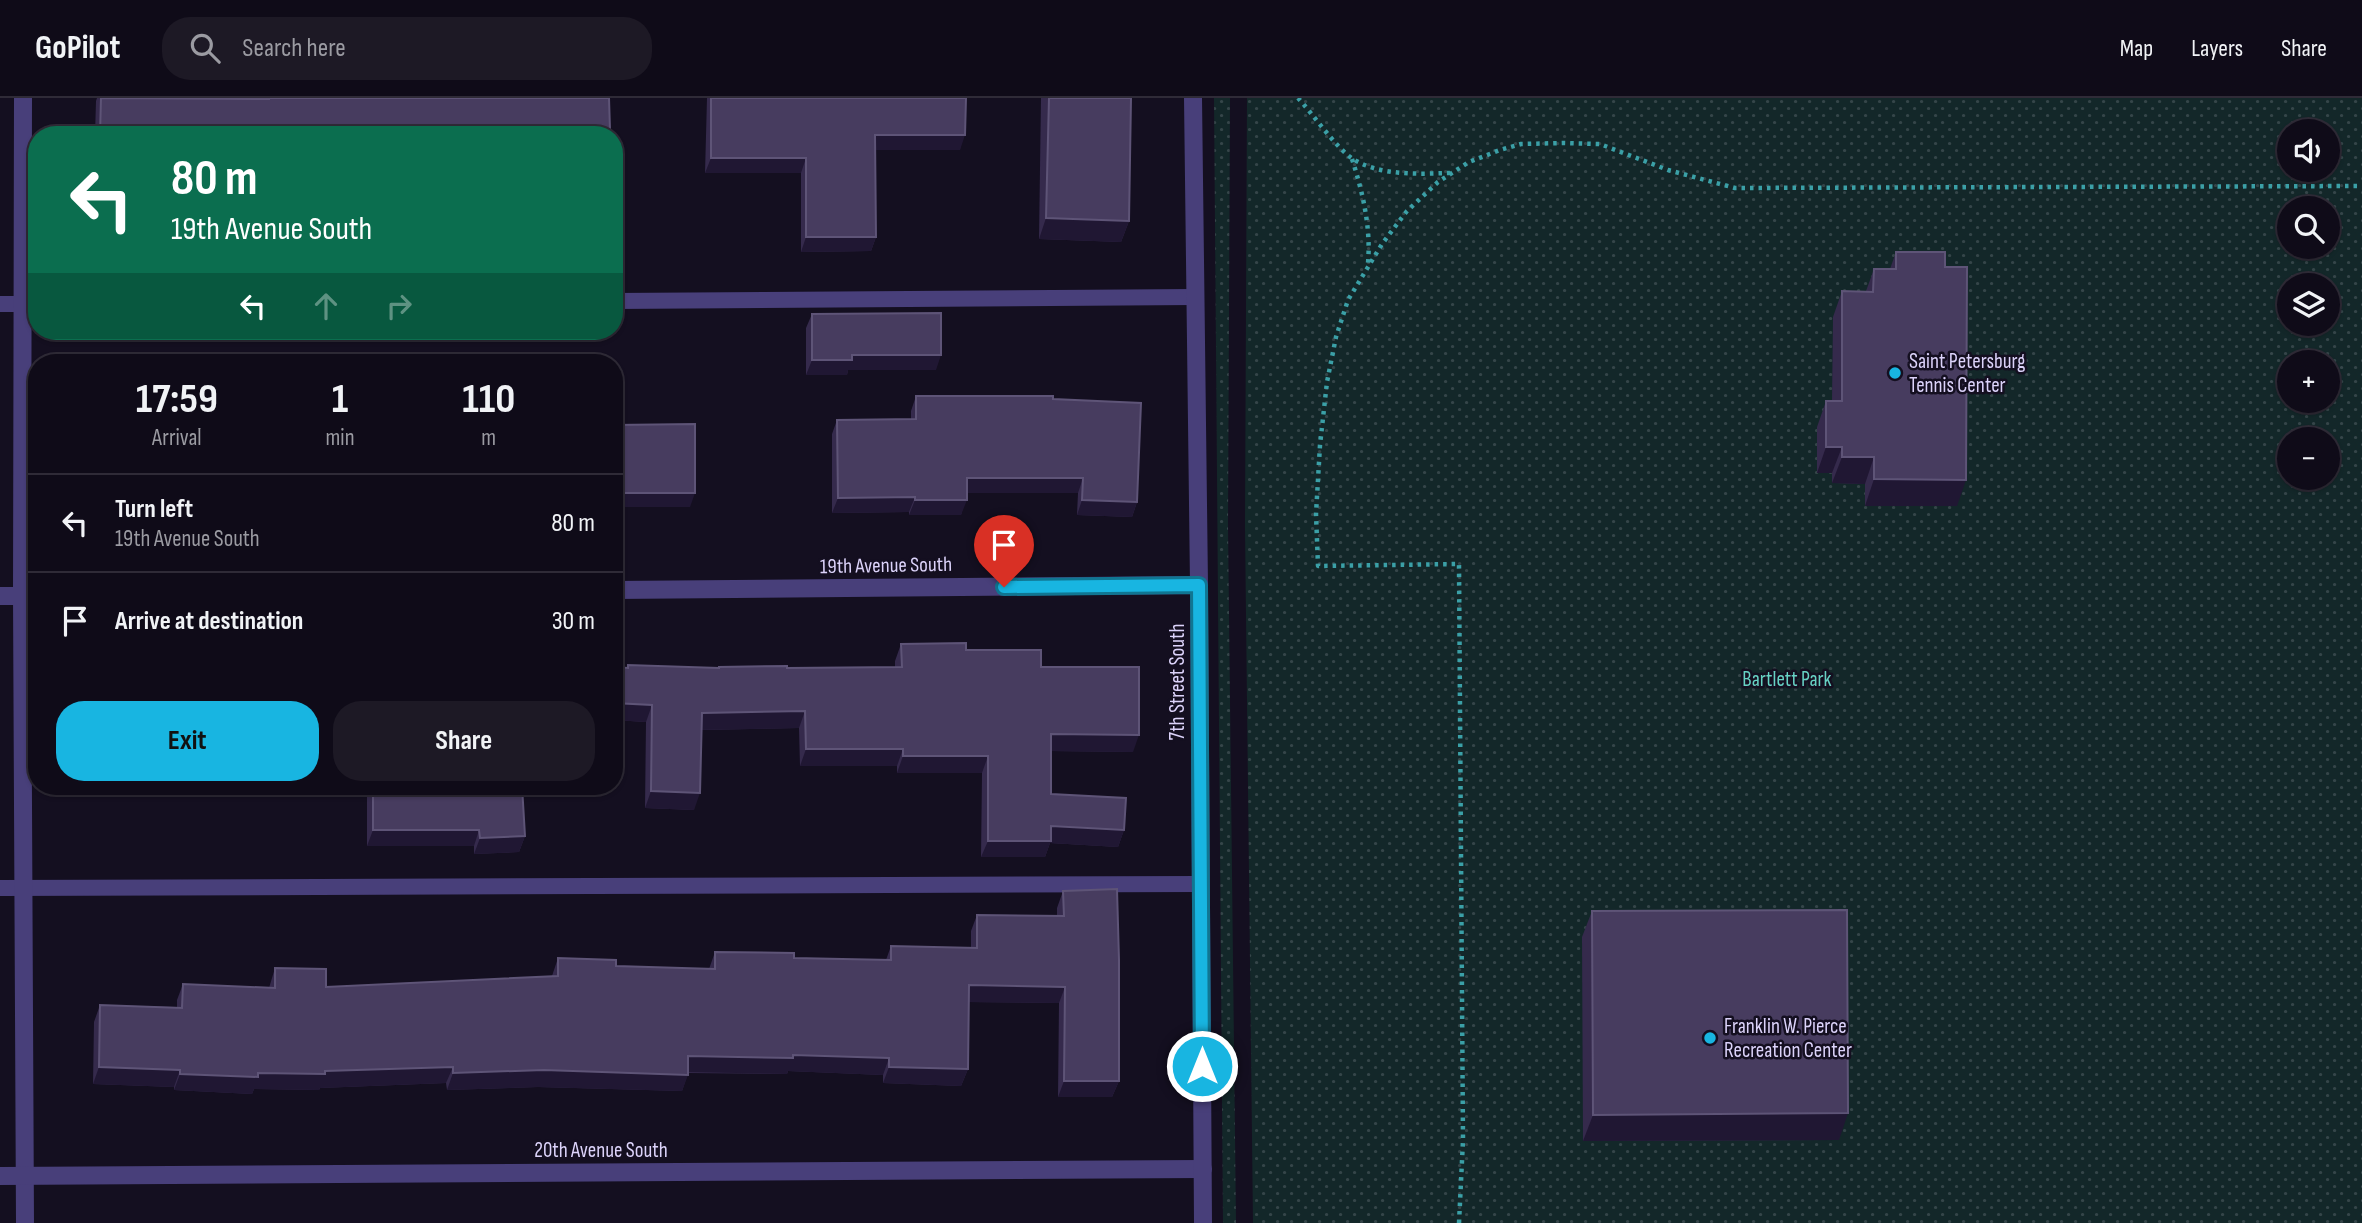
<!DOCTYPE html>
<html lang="en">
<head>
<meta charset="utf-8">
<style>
	body { margin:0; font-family:"Sofia Sans Condensed",sans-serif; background:#1d1925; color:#f1f3f6; height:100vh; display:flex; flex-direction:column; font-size:26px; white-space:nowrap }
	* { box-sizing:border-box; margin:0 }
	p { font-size:23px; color:#9b9ba2 }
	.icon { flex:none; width:38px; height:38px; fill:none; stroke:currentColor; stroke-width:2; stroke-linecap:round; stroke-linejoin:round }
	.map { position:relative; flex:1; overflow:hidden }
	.panel { position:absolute; left:28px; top:256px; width:595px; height:441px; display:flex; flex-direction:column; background:#0f0b18; border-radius:28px; box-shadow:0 2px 5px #0004,0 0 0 2px #2f2b37 }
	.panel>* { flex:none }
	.guide { position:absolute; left:28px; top:28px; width:595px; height:214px; border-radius:28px; box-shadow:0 2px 5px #0004,0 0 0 2px #2f2b37; background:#0b6e4f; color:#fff; overflow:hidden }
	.buttons { position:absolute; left:2277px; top:21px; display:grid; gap:14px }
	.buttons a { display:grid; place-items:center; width:63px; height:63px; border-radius:50%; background:#0f0b18; box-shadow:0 2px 5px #0004,0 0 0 2px #2f2b37; font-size:35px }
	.pin { position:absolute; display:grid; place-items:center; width:60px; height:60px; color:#fff; margin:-72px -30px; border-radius:50% 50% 50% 0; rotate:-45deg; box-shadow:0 0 7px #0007 }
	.pin .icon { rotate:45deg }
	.me { position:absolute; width:77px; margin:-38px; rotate:0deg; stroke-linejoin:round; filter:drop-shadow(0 0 5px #0008) }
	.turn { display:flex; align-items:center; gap:24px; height:147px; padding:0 28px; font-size:32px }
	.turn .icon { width:91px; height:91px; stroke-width:2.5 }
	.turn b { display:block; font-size:49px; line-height:60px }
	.lanes { display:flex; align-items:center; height:66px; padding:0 28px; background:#0003; justify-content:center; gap:35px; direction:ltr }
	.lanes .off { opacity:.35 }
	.eta { display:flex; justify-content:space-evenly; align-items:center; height:119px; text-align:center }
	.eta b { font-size:42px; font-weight:700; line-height:49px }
	.primary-button { display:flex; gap:14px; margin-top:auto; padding:14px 28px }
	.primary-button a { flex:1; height:80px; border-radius:28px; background:#18b5e1; color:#111; font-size:28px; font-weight:700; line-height:80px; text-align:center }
	.primary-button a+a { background:#1d1925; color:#f1f3f6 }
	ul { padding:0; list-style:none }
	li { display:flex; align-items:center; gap:21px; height:98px; padding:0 28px; border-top:2px solid #2f2b37 }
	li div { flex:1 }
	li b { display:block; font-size:26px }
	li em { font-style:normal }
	header { display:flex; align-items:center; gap:42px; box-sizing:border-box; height:98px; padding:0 35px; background:#0f0b18; border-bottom:2px solid #2f2b37 }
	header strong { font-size:33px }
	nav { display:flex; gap:38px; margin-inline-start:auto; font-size:24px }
	.search { width:490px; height:63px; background:#1d1925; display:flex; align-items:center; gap:18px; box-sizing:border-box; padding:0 24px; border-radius:28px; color:#9b9ba2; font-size:26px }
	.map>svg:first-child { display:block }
</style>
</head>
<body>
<header>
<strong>GoPilot</strong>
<div class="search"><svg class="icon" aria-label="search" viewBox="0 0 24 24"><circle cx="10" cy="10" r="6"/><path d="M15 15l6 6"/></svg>Search here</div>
<nav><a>Map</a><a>Layers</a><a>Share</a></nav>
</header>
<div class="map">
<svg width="2362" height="1125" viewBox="0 0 2362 1125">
	<defs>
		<pattern id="park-dots" width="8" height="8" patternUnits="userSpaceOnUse" patternTransform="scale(1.75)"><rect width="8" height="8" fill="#132729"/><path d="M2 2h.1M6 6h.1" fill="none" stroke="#354549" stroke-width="1.8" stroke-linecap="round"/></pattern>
	</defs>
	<rect width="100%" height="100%" fill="#140f20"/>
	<g fill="url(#park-dots)" fill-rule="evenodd">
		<path d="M1214,0H1230L1228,428L1236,1125H1223Z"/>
		<path d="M1247,0H2362V1125H1253L1245,428ZM2289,33H2328V72H2289ZM2289,110H2328V149H2289ZM2289,187H2328V226H2289ZM2289,264H2328V303H2289ZM2289,341H2328V380H2289Z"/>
	</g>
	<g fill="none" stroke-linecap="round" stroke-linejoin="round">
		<g stroke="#3ba0a7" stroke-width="4.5" stroke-dasharray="3.5 5" stroke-linecap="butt">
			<path d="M1298,0C1313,16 1336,50 1353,61C1380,78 1419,76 1450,75"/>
			<path d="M1352,61C1363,95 1371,130 1368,165"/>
			<path d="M1459,1125L1463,1042L1459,466L1318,468L1316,416L1320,347L1327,284L1336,239L1348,202L1382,146L1407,113L1438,84L1469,64L1500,52L1521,46L1562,45L1600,46L1668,72L1735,90L2362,88"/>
		</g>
		<g stroke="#483f7a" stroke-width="16">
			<path d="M614,203L1195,199"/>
			<path d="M0,206H37"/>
			<path d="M0,790L1201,786"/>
		</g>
		<g stroke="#483f7a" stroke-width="18">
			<path d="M23,0L22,498L25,1125"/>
			<path d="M614,492L1199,487"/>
			<path d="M0,498H37"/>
			<path d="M0,1078L1203,1071"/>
		</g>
		<path stroke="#483f7a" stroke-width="18" d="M1193,0L1199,487L1203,1125"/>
	</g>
	<g fill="#352a4c">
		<path d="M97,0L266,1V0H609L610,32L609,37H95L96,3Z"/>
		<path d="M707,0H966L960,52H875L876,139L871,153L801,154V75H705Z"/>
		<path d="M1041,0H1131L1129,123L1121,144L1039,141Z"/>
		<path d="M1896,154L1945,169L1957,408H1865V386L1832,385V375H1817V329L1826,303H1832L1833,219L1842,193H1866L1874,171H1890Z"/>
		<path d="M812,216L936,272H848L847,277H806V230Z"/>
		<path d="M916,298L1053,301L1137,404L1132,419L1077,417L1078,395H967L961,417H909V414L832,415V336L837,322L911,321V313Z"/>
		<path d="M901,546L966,552L1041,569L1133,654L1051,653V696L1124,732L1118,749L1050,745L1045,759H981L982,675H897V668H800L799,630L702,632L694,712L645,710L646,624L614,622V569L627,570L628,567L719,570V569L787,570L895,569V563Z"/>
		<path d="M367,688H522L525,738L519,754L474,756V748H367Z"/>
		<path d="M1063,793L1119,983L1112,999H1058L1059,905L968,904V971L961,988L883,985V977L788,973L787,976L688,975L682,993L538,989L447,992L446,985L320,990L319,992L254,991L252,996L174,992V989L93,986L94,924L100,907L177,909V902L183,886L269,890L275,870L326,889L552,878L558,860L616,868L709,871L715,854L794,860L886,862L891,848L971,850V833L977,817L1057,818V810Z"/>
		<path d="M1592,813L1839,1042L1583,1043L1582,839Z"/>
	</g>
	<g fill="#201733">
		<path d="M610,32L609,37H345L346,36Z"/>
		<path d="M875,37H965L960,52H870Z"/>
		<path d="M711,60H806L801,75H705Z"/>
		<path d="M1046,120L1129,123L1121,144L1039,141Z"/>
		<path d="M806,139H876L871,153L801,154Z"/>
		<path d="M852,257H941L936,272H848L847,277H806L812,262Z"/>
		<path d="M1826,349H1842L1832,375H1817Z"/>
		<path d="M1842,359H1874L1865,386L1832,385Z"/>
		<path d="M967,380H1083L1078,395H962Z"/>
		<path d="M1874,381L1966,382L1957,408H1865Z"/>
		<path d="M614,395H695L690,409H614Z"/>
		<path d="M915,399L909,414L832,415L838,400Z"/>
		<path d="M915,402H967L961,417H909Z"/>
		<path d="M1082,402L1137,404L1132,419L1077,417Z"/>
		<path d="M614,605L652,607L646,624L614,622Z"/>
		<path d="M805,613L799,630L696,632L702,615Z"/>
		<path d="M1051,636L1139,637L1133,654L1045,653Z"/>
		<path d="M806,651H903L897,668H800Z"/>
		<path d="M903,658H988L982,675H897Z"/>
		<path d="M651,693L700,695L694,712L645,710Z"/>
		<path d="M1051,728L1124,732L1118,749L1050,745L1045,759H981L988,743Z"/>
		<path d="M373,732H479L474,748H367Z"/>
		<path d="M525,738L519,754L474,756L480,740Z"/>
		<path d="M969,887L1065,889L1059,905L963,904Z"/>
		<path d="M793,957L889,960L883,977L788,973L787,976L682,974L688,958Z"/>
		<path d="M99,969L180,972L174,989L93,986Z"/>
		<path d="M453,969L446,985L320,990L319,992L254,991L252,996L174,992L180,976L325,973Z"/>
		<path d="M889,969L968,971L961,988L883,985Z"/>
		<path d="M544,972L688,977L682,993L538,989L447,992L453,975Z"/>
		<path d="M1064,983H1119L1112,999H1058Z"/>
		<path d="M1848,1015L1839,1042L1583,1043L1593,1017Z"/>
	</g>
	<g fill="#473c5f" stroke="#5e5477" stroke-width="2">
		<path d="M101,0L269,1V0H609L610,32L346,36V37H100Z"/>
		<path d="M711,0H966L965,37H875L876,139H806V60H711Z"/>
		<path d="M1049,0H1131L1129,123L1046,120Z"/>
		<path d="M1896,154H1945V169H1967L1966,382L1874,381V359H1842V349H1826V303H1842V193L1873,194L1874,171H1896Z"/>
		<path d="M941,215V257H852V262H812V216Z"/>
		<path d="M150,262V264H103V263Z"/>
		<path d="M916,298H1053V301L1141,305L1137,404L1082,402L1083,380H967V402H915V399L838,400L837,322L916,321Z"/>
		<path d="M695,326V395H614V327Z"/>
		<path d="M966,545V552H1041V569H1139V637L1051,636V696L1126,700L1124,732L1051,728V743H988V658H903V651H806L805,613L702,615L700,695L651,693L652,607L614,605V569L628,570V567L719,570V569L787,568V570L902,569L901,546Z"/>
		<path d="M373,688H522L525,738L480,740L479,732H373Z"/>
		<path d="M1117,791L1119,862V983H1064L1065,889L969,887L968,971L889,969V960L793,957V960L688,958V977L544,972L453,975V969L325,973V976L258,975V979L180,976V972L99,969L100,907L182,910L183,886L275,890V870L326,871V889L558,878V860L616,862V868L715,871V854L794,855V860L891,862V848L977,850V817L1064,818L1063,793Z"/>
		<path d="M1847,812L1848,1015L1593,1017L1592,813Z"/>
	</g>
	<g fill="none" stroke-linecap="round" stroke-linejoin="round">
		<defs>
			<path id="route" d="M1004,489L1199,487L1202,968"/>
		</defs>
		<use href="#route" stroke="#107692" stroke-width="18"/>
		<use href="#route" stroke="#18b5e1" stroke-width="12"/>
	</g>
	<g fill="#18b5e1" stroke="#140f20" stroke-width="2.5">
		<circle cx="1895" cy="275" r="7"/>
		<circle cx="1710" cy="940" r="7"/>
	</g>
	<g text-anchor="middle" stroke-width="5" stroke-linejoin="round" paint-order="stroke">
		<g font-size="21" fill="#dcd3fa" stroke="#140f20" text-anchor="start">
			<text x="1909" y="270">Saint Petersburg<tspan x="1909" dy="24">Tennis Center</tspan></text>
			<text x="1724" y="935">Franklin W. Pierce<tspan x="1724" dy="24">Recreation Center</tspan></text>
		</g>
		<g font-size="21" fill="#dcd3fa" stroke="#140f20">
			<text transform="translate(886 467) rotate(-1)" y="7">19th Avenue South</text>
			<text transform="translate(1177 584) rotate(-90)" y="7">7th Street South</text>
			<text x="601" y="1059">20th Avenue South</text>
		</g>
		<g font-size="21" fill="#67d2c4" stroke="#140f20">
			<text x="1787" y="588">Bartlett Park</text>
		</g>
	</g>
</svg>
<div class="buttons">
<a><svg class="icon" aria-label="sound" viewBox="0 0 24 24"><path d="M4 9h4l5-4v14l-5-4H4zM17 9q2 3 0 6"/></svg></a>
<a><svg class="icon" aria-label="search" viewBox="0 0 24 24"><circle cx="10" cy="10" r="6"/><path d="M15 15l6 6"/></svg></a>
<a><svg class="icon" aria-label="layers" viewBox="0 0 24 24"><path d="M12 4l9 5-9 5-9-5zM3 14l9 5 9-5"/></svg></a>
<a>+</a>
<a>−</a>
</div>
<div class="pin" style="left:1004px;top:489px;background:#d93025"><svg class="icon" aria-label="arrive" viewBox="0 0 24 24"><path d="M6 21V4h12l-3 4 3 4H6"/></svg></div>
<svg class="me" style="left:1202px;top:968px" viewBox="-20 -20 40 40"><circle r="17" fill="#18b5e1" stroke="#fff" stroke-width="3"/><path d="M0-11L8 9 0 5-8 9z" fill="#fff"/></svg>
<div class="guide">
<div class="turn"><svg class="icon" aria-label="left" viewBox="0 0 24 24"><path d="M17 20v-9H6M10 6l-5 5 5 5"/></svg><div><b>80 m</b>19th Avenue South</div></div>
<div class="lanes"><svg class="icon" aria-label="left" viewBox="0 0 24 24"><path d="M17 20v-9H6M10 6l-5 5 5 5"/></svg><svg class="icon off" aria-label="ahead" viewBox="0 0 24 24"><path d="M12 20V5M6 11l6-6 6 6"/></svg><svg class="icon off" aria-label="right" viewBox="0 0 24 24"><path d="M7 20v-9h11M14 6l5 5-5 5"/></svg></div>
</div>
<section class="panel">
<div class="eta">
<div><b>17:59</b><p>Arrival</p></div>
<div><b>1</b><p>min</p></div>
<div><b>110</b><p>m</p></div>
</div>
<ul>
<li><svg class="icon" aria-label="left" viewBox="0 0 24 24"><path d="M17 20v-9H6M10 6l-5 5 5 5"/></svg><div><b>Turn left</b><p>19th Avenue South</p></div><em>80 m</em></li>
<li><svg class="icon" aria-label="arrive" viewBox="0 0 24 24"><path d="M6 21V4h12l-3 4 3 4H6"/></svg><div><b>Arrive at destination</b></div><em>30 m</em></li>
</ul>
<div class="primary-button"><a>Exit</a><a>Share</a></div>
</section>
</div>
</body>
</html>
